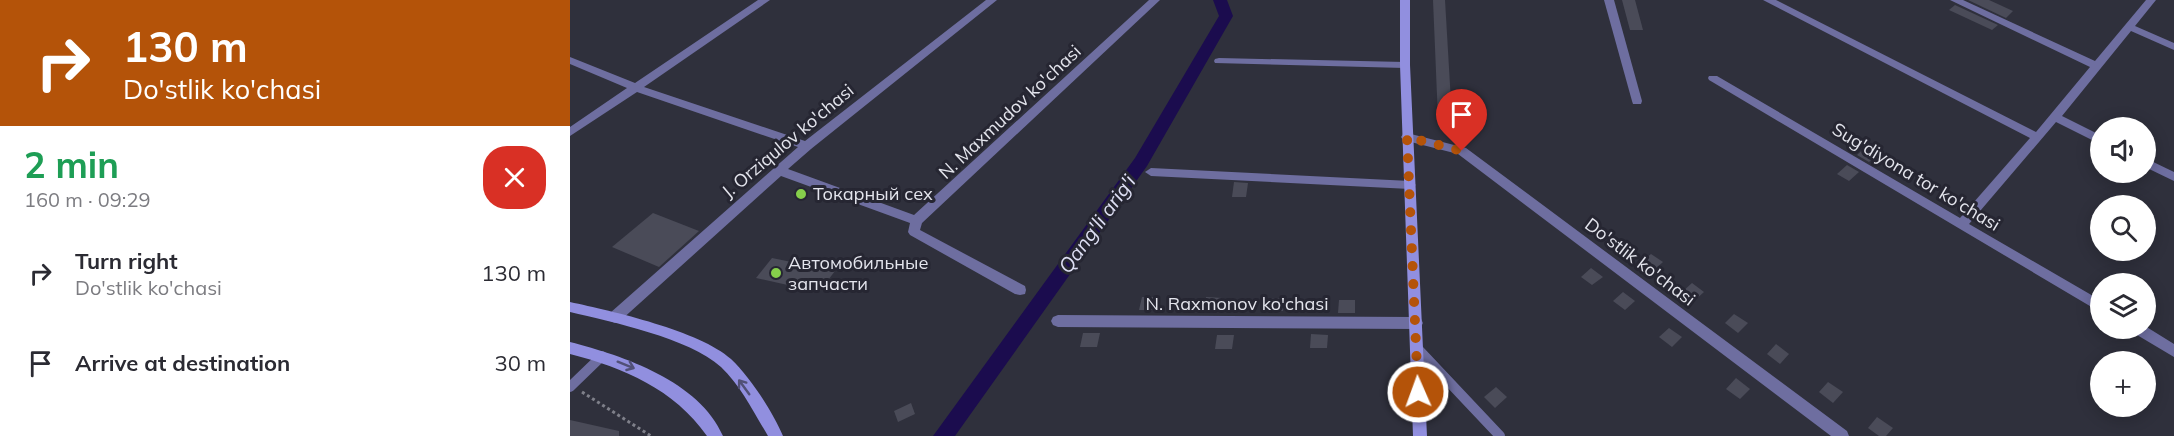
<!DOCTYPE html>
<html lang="en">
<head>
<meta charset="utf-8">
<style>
	body { margin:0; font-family:Mulish,sans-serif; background:#f7f7f7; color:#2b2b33; height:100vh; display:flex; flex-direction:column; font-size:22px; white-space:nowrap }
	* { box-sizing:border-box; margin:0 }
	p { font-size:20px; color:#7c7c81 }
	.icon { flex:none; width:33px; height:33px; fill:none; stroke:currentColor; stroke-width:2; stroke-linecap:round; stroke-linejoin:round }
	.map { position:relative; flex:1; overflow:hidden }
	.drawer { display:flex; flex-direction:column; background:#fff; width:570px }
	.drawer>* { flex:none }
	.top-card { background:#b45309; color:#fff; overflow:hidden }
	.fabs { position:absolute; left:1520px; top:117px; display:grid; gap:12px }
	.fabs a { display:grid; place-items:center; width:66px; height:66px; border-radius:50%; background:#fff; box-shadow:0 3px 15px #0003; font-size:30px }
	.pin { position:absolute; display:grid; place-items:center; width:51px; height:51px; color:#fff; margin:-62px -26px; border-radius:50% 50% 50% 0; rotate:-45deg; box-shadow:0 0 6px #0007 }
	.pin .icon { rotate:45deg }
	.me { position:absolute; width:66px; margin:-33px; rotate:358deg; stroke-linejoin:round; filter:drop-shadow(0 0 4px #0008) }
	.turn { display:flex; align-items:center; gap:21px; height:126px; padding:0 24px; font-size:27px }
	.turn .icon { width:78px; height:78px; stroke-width:2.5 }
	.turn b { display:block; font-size:42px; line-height:51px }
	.round { display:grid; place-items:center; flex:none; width:63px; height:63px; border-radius:24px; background:#f7f7f7 }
	.head { display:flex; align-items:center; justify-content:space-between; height:102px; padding:0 24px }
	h1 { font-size:36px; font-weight:700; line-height:45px; color:#1e9e55 }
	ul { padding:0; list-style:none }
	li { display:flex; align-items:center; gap:18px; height:90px; padding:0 24px }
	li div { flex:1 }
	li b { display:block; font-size:22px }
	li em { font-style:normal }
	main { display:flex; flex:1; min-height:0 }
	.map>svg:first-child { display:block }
</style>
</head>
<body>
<main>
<section class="drawer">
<div class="top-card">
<div class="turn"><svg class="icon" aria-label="right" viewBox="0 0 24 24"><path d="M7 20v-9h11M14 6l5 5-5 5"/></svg><div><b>130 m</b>Do'stlik ko'chasi</div></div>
</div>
<div class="head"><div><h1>2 min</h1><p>160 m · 09:29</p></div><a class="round" style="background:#d93025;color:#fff"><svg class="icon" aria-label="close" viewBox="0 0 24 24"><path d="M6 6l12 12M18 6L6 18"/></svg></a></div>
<ul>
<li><svg class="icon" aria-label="right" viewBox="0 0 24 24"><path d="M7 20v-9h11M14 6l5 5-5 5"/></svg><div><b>Turn right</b><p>Do'stlik ko'chasi</p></div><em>130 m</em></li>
<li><svg class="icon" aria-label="arrive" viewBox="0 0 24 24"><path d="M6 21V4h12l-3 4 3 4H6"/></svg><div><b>Arrive at destination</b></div><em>30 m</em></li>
</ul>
</section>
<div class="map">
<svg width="1604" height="436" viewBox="0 0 1604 436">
	<rect width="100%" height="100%" fill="#2f303c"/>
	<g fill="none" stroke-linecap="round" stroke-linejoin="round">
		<path fill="#1b0c4e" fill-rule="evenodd" d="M643,0H657L663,16L577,166L385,436H363L565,158L649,16Z"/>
	</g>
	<g fill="#4a4b58">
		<path d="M863,0H875L882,119H868Z"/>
		<path d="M1052,0H1065L1073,30H1060Z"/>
		<path d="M1398,0H1419L1443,11L1436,18Z"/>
		<path d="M1385,5L1428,25L1422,30L1379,10Z"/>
		<path d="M1299,144L1311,151L1299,162L1287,155Z"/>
		<path d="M1277,165L1289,172L1279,181L1267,174Z"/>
		<path d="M664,182L678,183L676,197H662Z"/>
		<path d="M83,213L129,231L89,267L42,247Z"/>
		<path d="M1081,254L1093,262L1083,271L1071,262Z"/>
		<path d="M202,258L265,271L249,292L186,278Z"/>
		<path d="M1021,268L1033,277L1022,285L1011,277Z"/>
		<path d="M1122,283L1134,292L1124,301L1112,292Z"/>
		<path d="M1053,292L1065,301L1055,310L1043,301Z"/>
		<path d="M572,297H588L585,310H569Z"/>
		<path d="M636,297L653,298L651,310H634Z"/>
		<path d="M698,298H714L713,311H696Z"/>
		<path d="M769,300H785V313H768Z"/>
		<path d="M1164,314L1178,323L1168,333L1155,323Z"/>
		<path d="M1099,328L1112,337L1102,347L1089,337Z"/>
		<path d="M513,333H530L527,347H510Z"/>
		<path d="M741,334L758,335L757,348H740Z"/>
		<path d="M647,335H664L662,349H645Z"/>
		<path d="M1206,344L1219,354L1210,364L1197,354Z"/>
		<path d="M1166,378L1180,389L1170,399L1156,389Z"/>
		<path d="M1258,382L1273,392L1263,403L1249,392Z"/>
		<path d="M926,387L937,397L925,408L914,397Z"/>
		<path d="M341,403L345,414L328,422L324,411Z"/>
		<path d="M1307,417L1323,428L1316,436H1309L1298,428Z"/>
		<path d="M0,420L49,431V436H0Z"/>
	</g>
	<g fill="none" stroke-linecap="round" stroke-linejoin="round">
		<path stroke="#7f808a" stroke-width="3" stroke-dasharray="3 3" stroke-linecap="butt" d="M12,392L81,436"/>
		<g stroke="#6e6ea0" stroke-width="10">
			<path d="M847,348L930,436"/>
			<path d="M0,387L32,356"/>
		</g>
		<g fill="#6e6ea0" fill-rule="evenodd">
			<path d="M188,0H200L74,87L235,141L416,0H427L241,149L218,169L344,215L579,0H590L352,223L350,230L455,286L456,290L455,294L450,295L445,294L340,235L338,232L340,223L211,176L50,321L45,323L40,321L38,317L40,313L228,147L67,92L0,136V127L57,88L0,64V57L65,83Z"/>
			<path d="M1034,0H1044L1072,101L1071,104H1063L1062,101Z"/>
			<path d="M1193,0H1206L1466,132L1520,67L1380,0H1393L1525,61L1576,0H1586L1565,26L1604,43V50L1561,31L1492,116L1530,135V144L1486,122L1399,224L1530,300V312L1139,80L1138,78L1139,76H1147L1390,218L1460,138Z"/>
			<path d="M649,58L835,62L840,65L835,68L645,63L644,61L645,59Z"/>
			<path d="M837,133L896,148L1277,431L1279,436H1261L888,154L833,140L831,137L833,134Z"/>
			<path d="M1575,158L1604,172V181L1575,167Z"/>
			<path d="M581,168L840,181L846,185L840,189L581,176L575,172Z"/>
			<path d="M488,315L846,317L851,319L853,323L851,327L846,329L488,327L483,325L481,321L483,317Z"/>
			<path d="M1575,326L1604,344V357L1562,332L1561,328H1575Z"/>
		</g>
		<g fill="#918fdf" fill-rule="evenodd">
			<path d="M830,0H840V65L857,436H843L830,65Z"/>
			<path d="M0,302C42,311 130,331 161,359C180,377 203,412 213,436H198C184,413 171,386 151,367C119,338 42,322 0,312Z"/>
			<path d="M0,342C54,356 129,381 153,436H137C104,389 54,368 0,354Z"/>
		</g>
	</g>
	<defs><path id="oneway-shaft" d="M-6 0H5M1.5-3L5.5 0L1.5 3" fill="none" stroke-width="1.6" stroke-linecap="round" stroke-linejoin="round" transform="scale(1.5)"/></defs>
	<g stroke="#515077">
		<use href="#oneway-shaft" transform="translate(56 365) rotate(22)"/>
		<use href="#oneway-shaft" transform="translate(174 387) rotate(-126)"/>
	</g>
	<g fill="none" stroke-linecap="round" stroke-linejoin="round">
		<path stroke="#b45309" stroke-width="10" stroke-dasharray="0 18" d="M848,392L837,137L892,151"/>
	</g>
	<g fill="#86cf4b" stroke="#262632" stroke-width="2">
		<circle cx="231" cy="194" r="6"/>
		<circle cx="206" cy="273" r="6"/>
	</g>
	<g text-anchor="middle" stroke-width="6" stroke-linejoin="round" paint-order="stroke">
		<g font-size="18" fill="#e4e5ed" stroke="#262632">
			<text transform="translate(440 112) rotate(-43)" y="6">N. Maxmudov ko'chasi</text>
			<text transform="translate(218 141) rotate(-40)" y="6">J. Orziqulov ko'chasi</text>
			<text transform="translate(1346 177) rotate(31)" y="6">Sug'diyona tor ko'chasi</text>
			<text transform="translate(1070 262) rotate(37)" y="6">Do'stlik ko'chasi</text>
			<text x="667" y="310">N. Raxmonov ko'chasi</text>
		</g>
		<g font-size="18" fill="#e4e5ed" stroke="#262632" text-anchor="start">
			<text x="243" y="200">Токарный сех</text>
			<text x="218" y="269">Автомобильные<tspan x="218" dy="21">запчасти</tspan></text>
		</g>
		<g font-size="20" font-style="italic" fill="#dddef3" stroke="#262632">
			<text transform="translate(527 224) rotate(-54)" y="7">Qang'li arig'i</text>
		</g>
	</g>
</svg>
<div class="fabs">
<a><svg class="icon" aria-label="sound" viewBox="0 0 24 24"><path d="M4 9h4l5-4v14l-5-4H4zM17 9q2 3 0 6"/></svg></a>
<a><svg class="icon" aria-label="search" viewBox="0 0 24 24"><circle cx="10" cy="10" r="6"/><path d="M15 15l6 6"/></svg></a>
<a><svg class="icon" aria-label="layers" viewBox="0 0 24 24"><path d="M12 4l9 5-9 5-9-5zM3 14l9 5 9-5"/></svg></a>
<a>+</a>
</div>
<div class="pin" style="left:892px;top:151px;background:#d93025"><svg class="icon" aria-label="arrive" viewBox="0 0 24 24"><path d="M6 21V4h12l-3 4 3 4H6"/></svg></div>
<svg class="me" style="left:848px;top:392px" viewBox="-20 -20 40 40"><circle r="17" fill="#b45309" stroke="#fff" stroke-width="3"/><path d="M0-11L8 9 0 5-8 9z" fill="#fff"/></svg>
</div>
</main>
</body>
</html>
